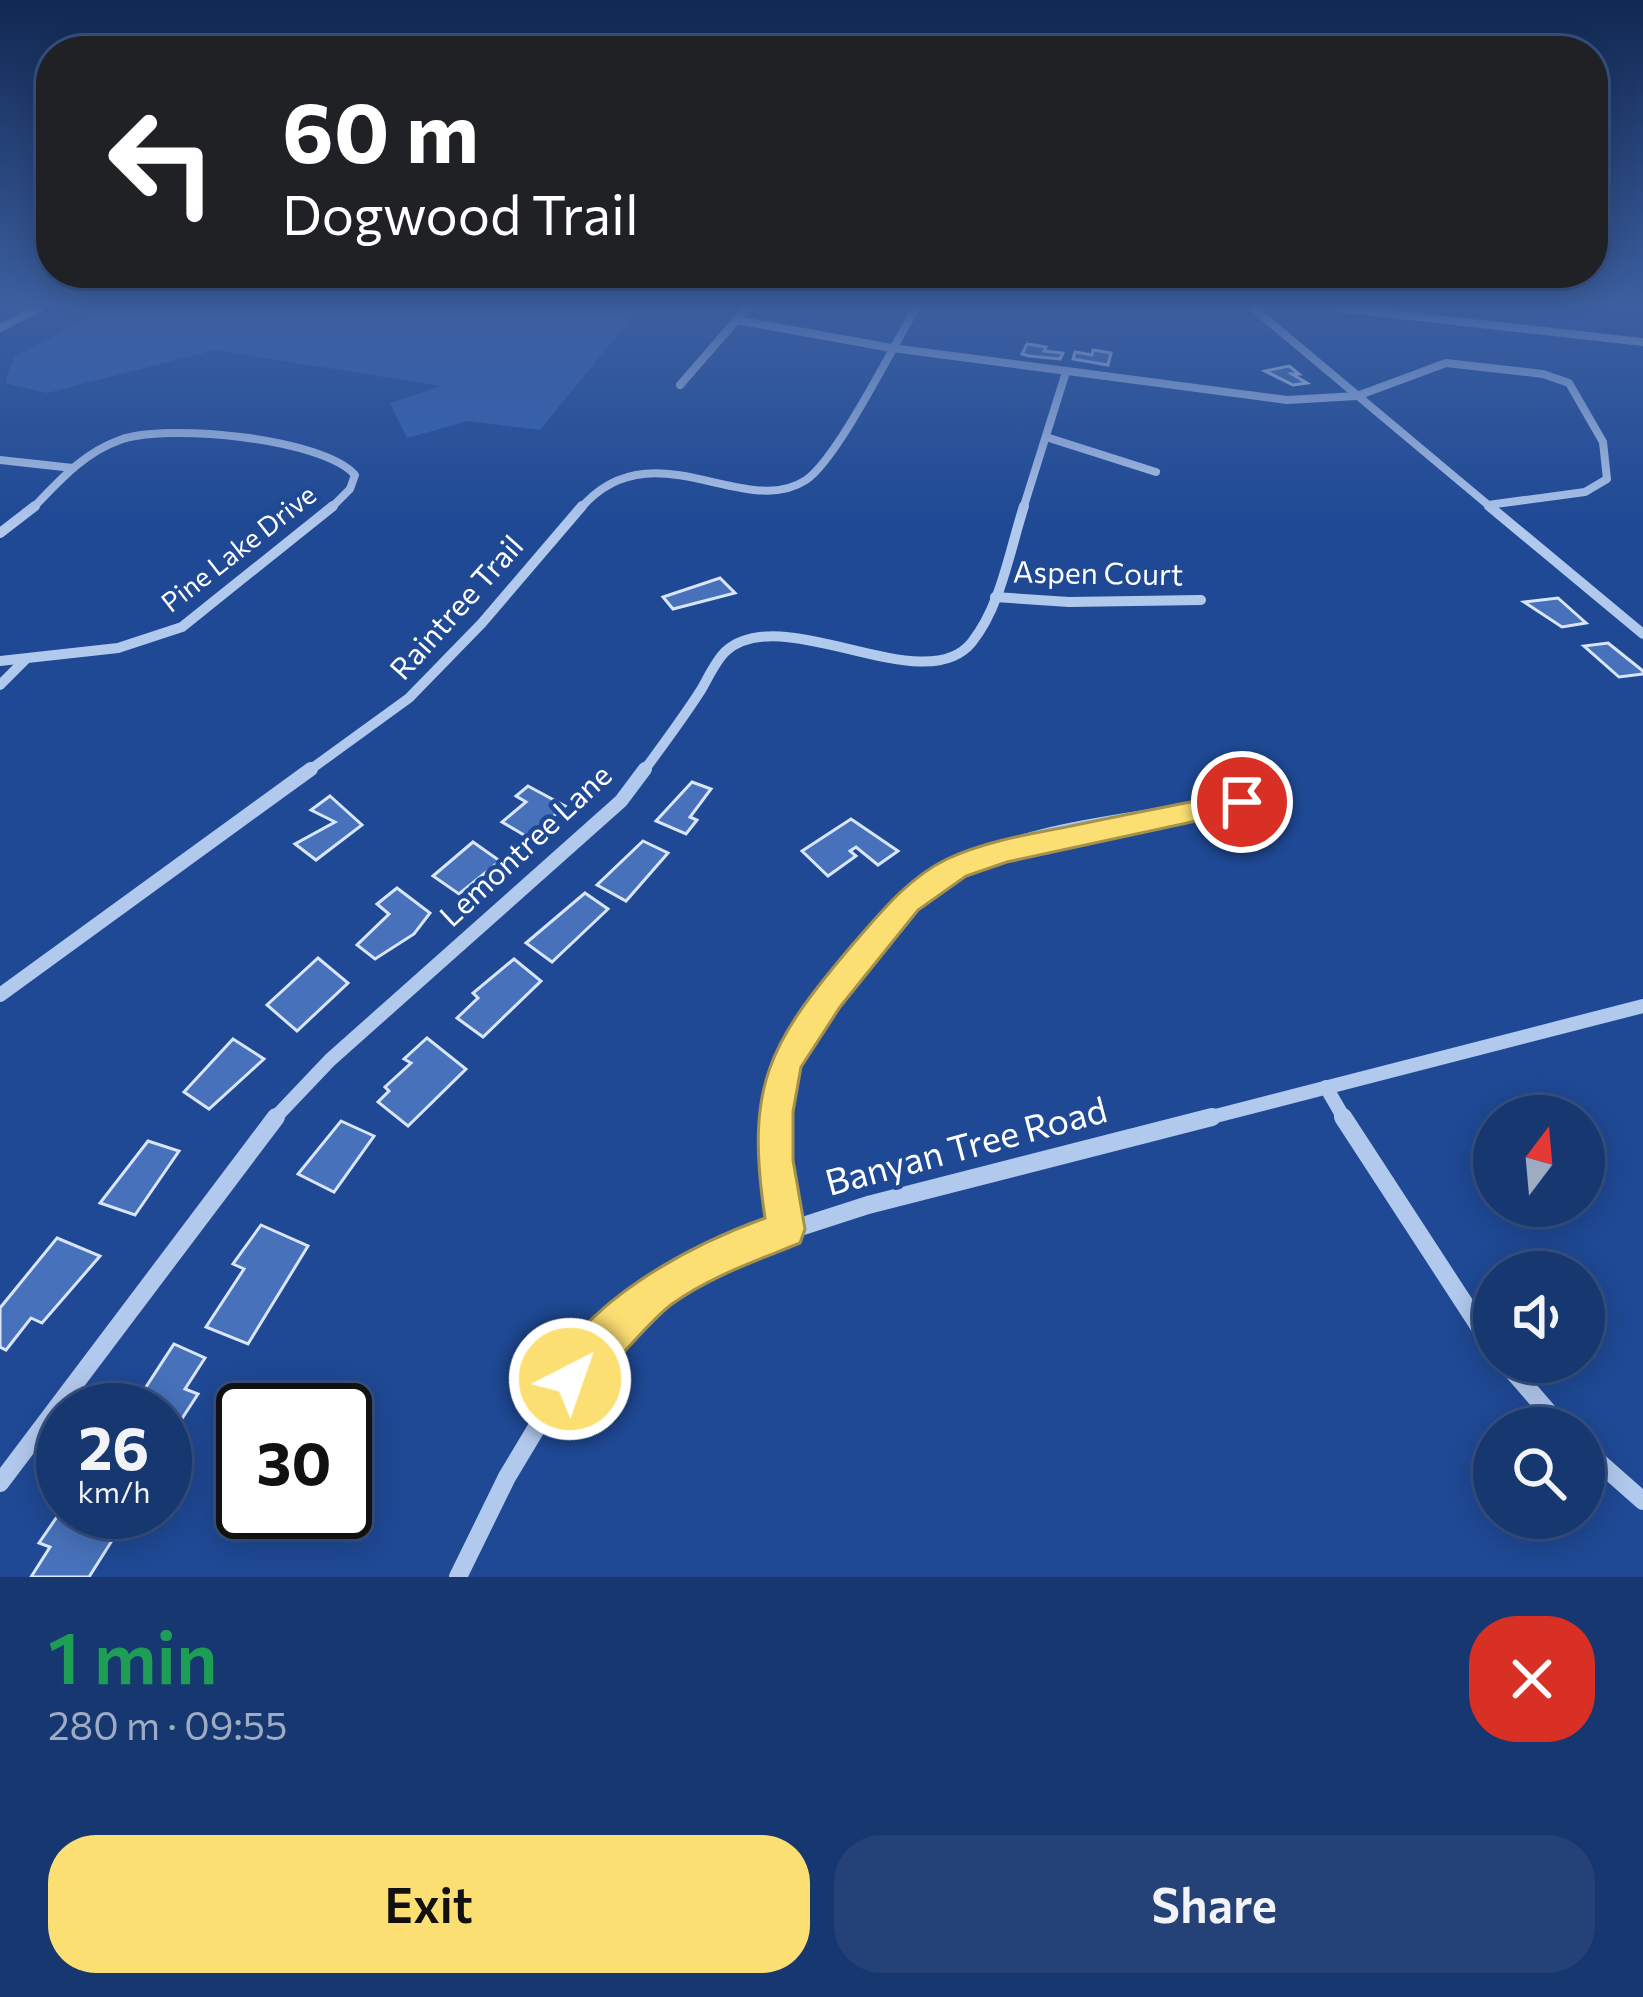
<!DOCTYPE html>
<html lang="en">
<head>
<meta charset="utf-8">
<style>
	body { margin:0; font-family:Commissioner,sans-serif; background:#244278; color:#f1f3f6; height:100vh; display:flex; flex-direction:column; font-size:45px; white-space:nowrap }
	* { box-sizing:border-box; margin:0 }
	p { font-size:39px; color:#9eacc3 }
	.icon { flex:none; width:66px; height:66px; fill:none; stroke:currentColor; stroke-width:2; stroke-linecap:round; stroke-linejoin:round }
	.map { position:relative; height:1577px; overflow:hidden }
	.drawer { display:flex; flex-direction:column; background:#173770; flex:1 }
	.drawer>* { flex:none }
	.guide { position:absolute; left:36px; top:36px; width:1572px; height:252px; border-radius:48px; box-shadow:0 6px 30px #0003,0 0 0 3px #365183; background:#202124; color:#fff; overflow:hidden }
	.needle { width:78px; rotate:16deg }
	.fabs { position:absolute; left:1473px; top:1095px; display:grid; gap:24px }
	.fabs a { display:grid; place-items:center; width:132px; height:132px; border-radius:50%; background:#173770; box-shadow:0 6px 30px #0003,0 0 0 3px #365183; font-size:60px }
	.speed { position:absolute; left:36px; top:1383px; display:flex; gap:24px; font-size:60px; font-weight:700; text-align:center }
	.speed>* { display:grid; place-content:center; width:156px; height:156px; border-radius:50%; background:#173770; box-shadow:0 6px 30px #0003,0 0 0 3px #365183; line-height:1 }
	.speed small { font-size:30px; font-weight:400 }
	.speed .limit { border:6px solid #111; border-radius:18px; background:#fff; color:#111 }
	.pin { position:absolute; display:grid; place-items:center; width:102px; height:102px; color:#fff; margin:-51px; border:6px solid #fff; border-radius:50%; box-shadow:0 3px 12px #0007 }
	.me { position:absolute; width:132px; margin:-66px; rotate:41deg; stroke-linejoin:round; filter:drop-shadow(0 0 9px #0008) }
	.turn { display:flex; align-items:center; gap:42px; height:252px; padding:0 48px; font-size:54px }
	.turn .icon { width:156px; height:156px; stroke-width:2.5 }
	.turn b { display:block; font-size:84px; line-height:102px }
	.round { display:grid; place-items:center; flex:none; width:126px; height:126px; border-radius:48px; background:#244278 }
	.head { display:flex; align-items:center; justify-content:space-between; height:204px; padding:0 48px }
	h1 { font-size:72px; font-weight:600; line-height:90px; color:#1e9e55 }
	.cta { display:flex; gap:24px; margin-top:auto; padding:24px 48px }
	.cta a { flex:1; height:138px; border-radius:48px; background:#fcdf73; color:#111; font-size:48px; font-weight:600; line-height:138px; text-align:center }
	.cta a+a { background:#244278; color:#f1f3f6 }
	.map>svg:first-child { display:block }
</style>
</head>
<body>
<div class="map">
<svg width="1643" height="1577" viewBox="0 0 1643 1577">
	<rect width="100%" height="100%" fill="#1f4995"/>
	<path fill="#3362b3" d="M106,308H639L540,430L468,421L407,438L390,403L441,386L215,350L47,393L5,383L14,357Z"/>
	<g fill="#4772bb" stroke="#d9e5fa" stroke-width="3">
		<path d="M1027,344L1046,347L1044,351L1063,353L1060,359L1029,356L1022,354Z"/>
		<path d="M1093,350L1111,353L1108,365L1073,359L1075,352L1092,355Z"/>
		<path d="M1289,366L1299,374H1292L1307,383L1293,385L1265,371Z"/>
		<path d="M720,578L735,593L673,609L663,597Z"/>
		<path d="M1558,598L1586,623L1562,627L1524,602Z"/>
		<path d="M1608,643L1643,671V674L1619,677L1584,646Z"/>
		<path d="M692,782L711,789L690,817L697,820L686,834L656,821Z"/>
		<path d="M528,786L565,806L529,838L502,822L526,802L516,796Z"/>
		<path d="M330,796L362,825L316,860L295,844L335,822L311,810Z"/>
		<path d="M851,819L898,851L878,865L856,847L850,851L856,856L828,876L802,851Z"/>
		<path d="M643,841L668,853L626,901L597,885Z"/>
		<path d="M473,842L500,861L459,894L433,876Z"/>
		<path d="M397,888L430,913L414,934L375,959L357,945L389,914L377,904Z"/>
		<path d="M585,893L608,909L552,962L526,943Z"/>
		<path d="M318,958L348,983L297,1031L267,1005Z"/>
		<path d="M514,959L541,981L483,1037L457,1018L478,998L473,993Z"/>
		<path d="M427,1038L466,1069L408,1126L378,1102L389,1091L385,1087L411,1063L404,1059Z"/>
		<path d="M233,1039L264,1059L209,1109L184,1092Z"/>
		<path d="M341,1121L374,1136L334,1192L298,1174Z"/>
		<path d="M148,1141L179,1151L135,1215L100,1203Z"/>
		<path d="M261,1225L308,1246L248,1344L206,1327L244,1269L233,1264Z"/>
		<path d="M57,1238L100,1256L42,1323L31,1318L6,1350L0,1347V1308Z"/>
		<path d="M174,1344L205,1358L185,1389L198,1394L168,1440L186,1447L165,1480V1410H131Z"/>
		<path d="M63,1508V1512H130L89,1577H31L50,1547L39,1543Z"/>
	</g>
	<g fill="none" stroke-linecap="round" stroke-linejoin="round">
		<g stroke="#b2c9ee" stroke-width="8">
			<path d="M1253,308L1493,509"/>
			<path d="M1337,308L1643,342"/>
			<path d="M736,320L892,348L1287,400L1357,396L1446,363L1543,374L1569,383L1603,442L1607,479L1585,492L1488,505"/>
			<path d="M0,328L40,308"/>
			<path d="M680,385L747,308"/>
			<path d="M1046,437L1156,472"/>
			<path d="M0,460L73,468"/>
			<path d="M32,509C59,481 83,453 120,440C166,423 323,438 355,475L350,489L330,509"/>
			<path d="M580,509C651,425 744,521 806,480C838,458 893,346 916,308"/>
			<path d="M1023,509L1066,372"/>
		</g>
		<g stroke="#b2c9ee" stroke-width="10">
			<path d="M1489,506L1643,634"/>
			<path d="M0,533L35,506"/>
			<path d="M995,597L1069,602L1201,600"/>
			<path d="M0,661L118,648L182,627L333,506"/>
			<path d="M0,685L25,660"/>
			<path d="M307,772L409,698L482,623L582,506"/>
			<path d="M643,772C663,745 683,718 701,690C708,678 716,660 726,651C783,600 925,702 972,642C1001,606 1010,549 1024,506"/>
		</g>
		<g stroke="#b2c9ee" stroke-width="14">
			<path d="M0,995L311,769"/>
			<path d="M1326,1087L1345,1120"/>
			<path d="M273,1120L330,1060L621,801L645,769"/>
			<path d="M776,1120C780,1066 805,1022 838,980C868,943 901,904 942,877C1021,825 1150,819 1242,802"/>
			<path d="M1200,1120L1643,1006"/>
		</g>
		<g stroke="#b2c9ee" stroke-width="18">
			<path d="M776,1117L786,1229"/>
			<path d="M1343,1117L1494,1349"/>
			<path d="M1505,1362L1562,1428"/>
			<path d="M1584,1449L1643,1501"/>
			<path d="M0,1483L276,1117"/>
			<path d="M458,1577L507,1477L549,1407L591,1352L657,1291L729,1250L868,1205L1212,1117"/>
		</g>
	</g>
	<linearGradient id="sky" x2="0" y2="1"><stop stop-color="#112852"/><stop offset="0.58" stop-color="#3c5fa0"/><stop offset="1" stop-color="#3c5fa0" stop-opacity="0"/></linearGradient>
	<rect width="1643" height="528" fill="url(#sky)"/>
	<path fill="#fcdf73" stroke="#a4914b" stroke-width="3" d="M1242,792L1252,795L1256,802L1252,809L1007,862L966,876L918,910L840,1007L801,1067L793,1112V1160L805,1229L800,1243C756,1261 711,1276 672,1304C641,1327 598,1389 570,1400L555,1394L549,1379C581,1302 690,1245 765,1218C745,1085 768,1044 853,944C881,912 908,878 947,859C986,841 1030,834 1071,826C1128,814 1185,803 1242,792Z"/>
	<g text-anchor="middle" stroke-width="9" stroke-linejoin="round" paint-order="stroke">
		<g font-size="27" fill="#fff" stroke="#1f4995">
			<text transform="translate(239 549) rotate(-38)" y="9">Pine Lake Drive</text>
		</g>
		<g font-size="30" fill="#fff" stroke="#1f4995">
			<text transform="translate(1098 574) rotate(1)" y="10">Aspen Court</text>
			<text transform="translate(457 608) rotate(-48)" y="10">Raintree Trail</text>
			<text transform="translate(526 846) rotate(-43)" y="10">Lemontree Lane</text>
		</g>
		<g font-size="36" fill="#fff" stroke="#1f4995">
			<text transform="translate(966 1146) rotate(-15)" y="13">Banyan Tree Road</text>
		</g>
	</g>
</svg>
<div class="fabs">
<a><svg class="needle" viewBox="-14 -14 28 28"><path d="M0-13l5 13h-10z" fill="#e53935"/><path d="M0 13l5-13h-10z" fill="#9eacc3"/></svg></a>
<a><svg class="icon" aria-label="sound" viewBox="0 0 24 24"><path d="M4 9h4l5-4v14l-5-4H4zM17 9q2 3 0 6"/></svg></a>
<a><svg class="icon" aria-label="search" viewBox="0 0 24 24"><circle cx="10" cy="10" r="6"/><path d="M15 15l6 6"/></svg></a>
</div>
<div class="speed"><div>26<small>km/h</small></div><div class="limit">30</div></div>
<div class="pin" style="left:1242px;top:802px;background:#d93025"><svg class="icon" aria-label="arrive" viewBox="0 0 24 24"><path d="M6 21V4h12l-3 4 3 4H6"/></svg></div>
<svg class="me" style="left:570px;top:1379px" viewBox="-20 -20 40 40"><circle r="17" fill="#fcdf73" stroke="#fff" stroke-width="3"/><path d="M0-11L8 9 0 5-8 9z" fill="#fff"/></svg>
<div class="guide">
<div class="turn"><svg class="icon" aria-label="left" viewBox="0 0 24 24"><path d="M17 20v-9H6M10 6l-5 5 5 5"/></svg><div><b>60 m</b>Dogwood Trail</div></div>
</div>
</div>
<section class="drawer">
<div class="head"><div><h1>1 min</h1><p>280 m · 09:55</p></div><a class="round" style="background:#d93025;color:#fff"><svg class="icon" aria-label="close" viewBox="0 0 24 24"><path d="M6 6l12 12M18 6L6 18"/></svg></a></div>
<div class="cta"><a>Exit</a><a>Share</a></div>
</section>
</body>
</html>
